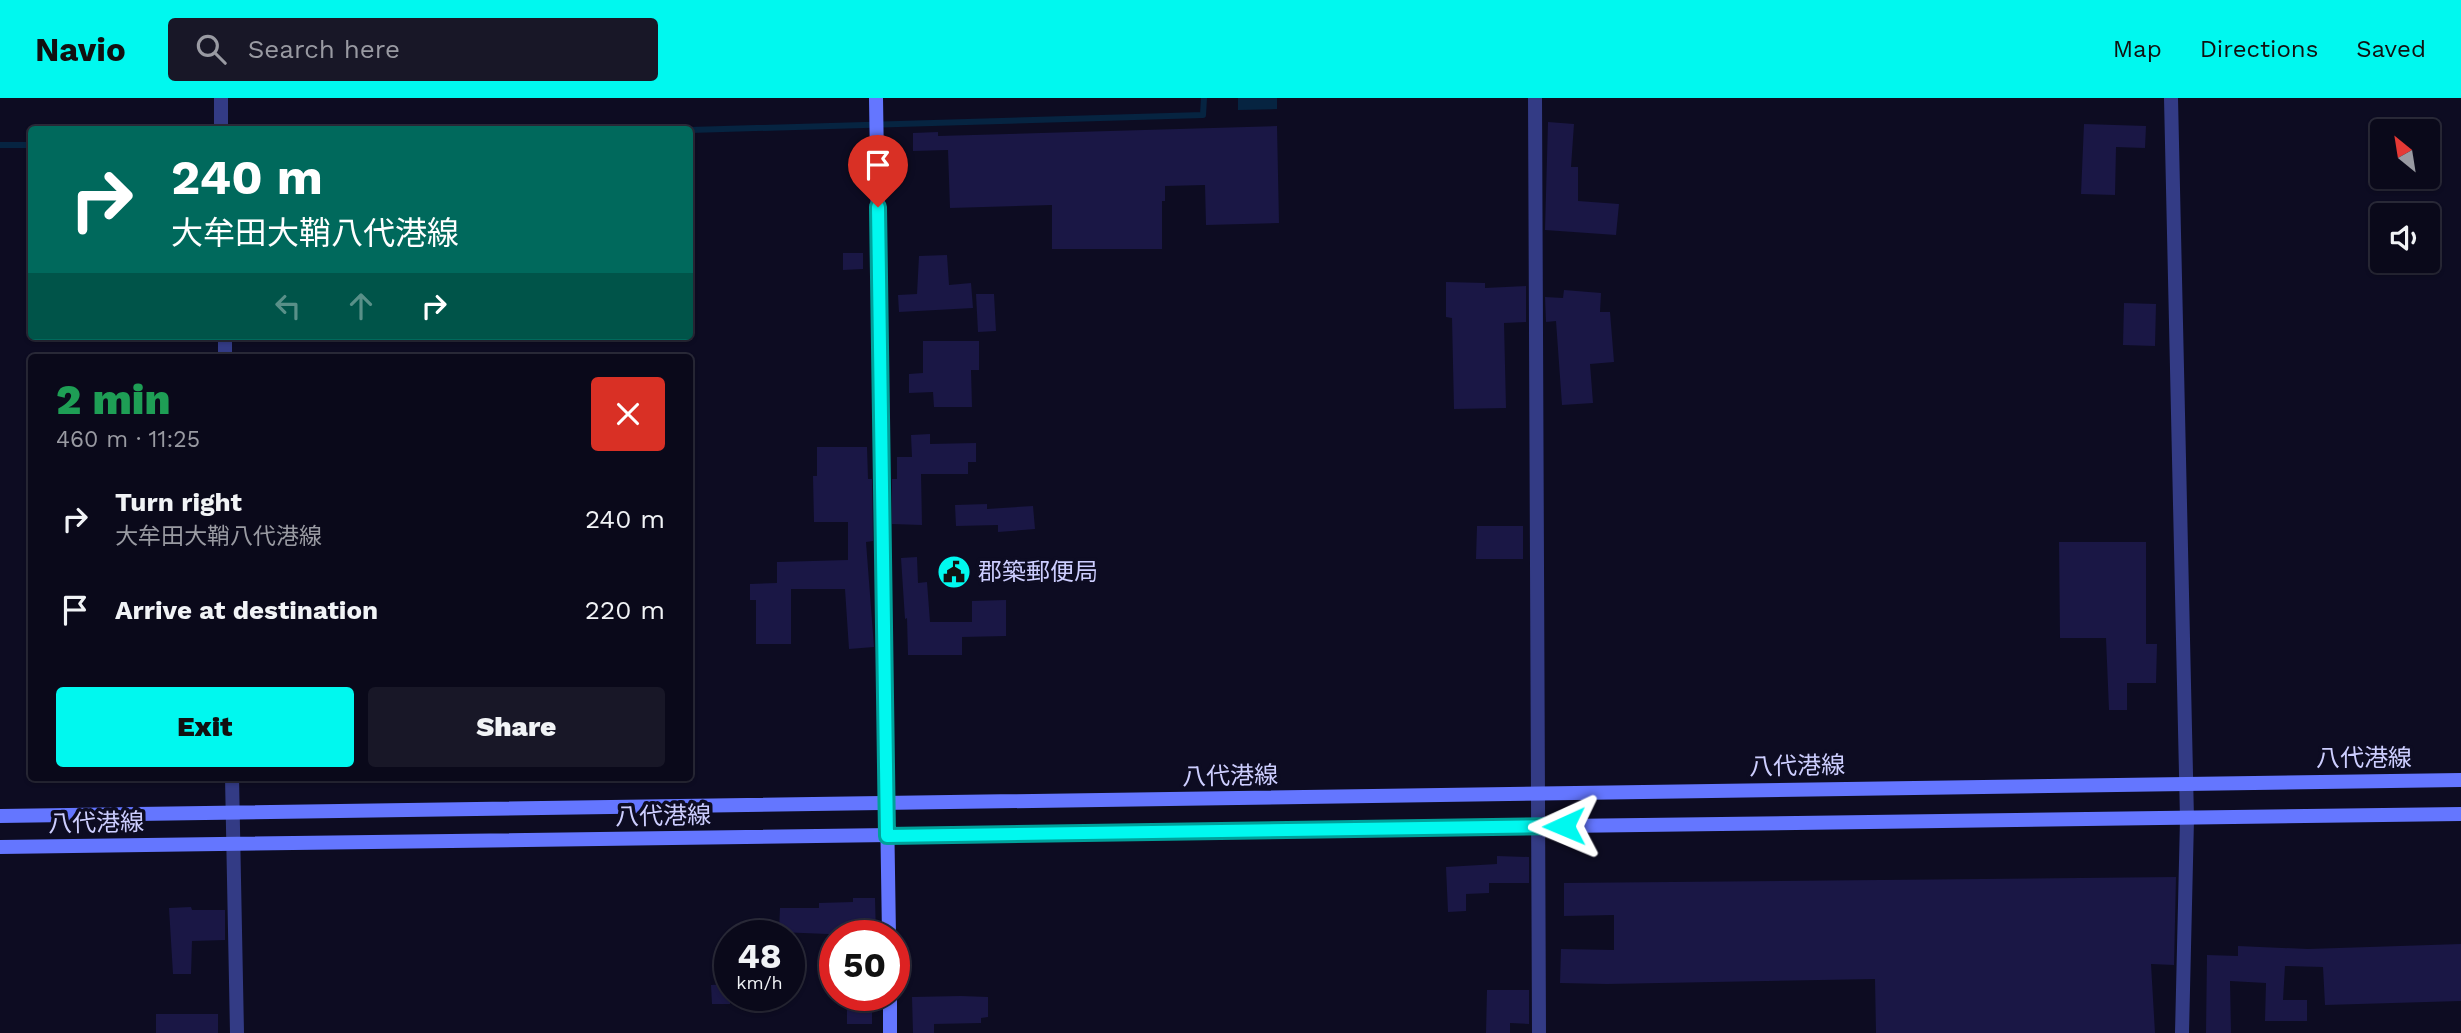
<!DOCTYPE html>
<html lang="en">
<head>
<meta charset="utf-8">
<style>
	body { margin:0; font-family:"Work Sans","Noto Sans JP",sans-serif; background:#181727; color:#f1f3f6; height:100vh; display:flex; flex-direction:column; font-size:26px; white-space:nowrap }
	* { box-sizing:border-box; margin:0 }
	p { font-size:23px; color:#999aa2 }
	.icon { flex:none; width:38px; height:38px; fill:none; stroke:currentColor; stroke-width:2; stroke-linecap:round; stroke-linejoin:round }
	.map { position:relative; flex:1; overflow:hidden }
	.drawer { position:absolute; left:28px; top:256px; width:665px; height:427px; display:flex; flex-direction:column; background:#0a091a; border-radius:7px; box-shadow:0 2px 5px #0004,0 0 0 2px #2a2a39 }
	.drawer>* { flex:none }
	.top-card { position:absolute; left:28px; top:28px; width:665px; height:214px; border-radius:7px; box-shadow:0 2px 5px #0004,0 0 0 2px #2a2a39; background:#00695c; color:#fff; overflow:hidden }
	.needle { width:46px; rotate:330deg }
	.fabs { position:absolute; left:2370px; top:21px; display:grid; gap:14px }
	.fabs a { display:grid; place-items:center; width:70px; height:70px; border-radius:7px; background:#0a091a; box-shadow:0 2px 5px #0004,0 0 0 2px #2a2a39; font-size:35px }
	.speed { position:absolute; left:714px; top:822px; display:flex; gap:14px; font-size:35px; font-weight:700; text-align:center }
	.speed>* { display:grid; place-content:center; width:91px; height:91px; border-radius:50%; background:#0a091a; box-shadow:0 2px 5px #0004,0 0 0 2px #2a2a39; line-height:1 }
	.speed small { font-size:18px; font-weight:400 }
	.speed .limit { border:10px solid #d22; background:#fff; color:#111 }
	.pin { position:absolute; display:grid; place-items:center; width:60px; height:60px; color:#fff; margin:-72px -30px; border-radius:50% 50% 50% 0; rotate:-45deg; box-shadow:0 0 7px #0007 }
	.pin .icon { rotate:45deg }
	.me { position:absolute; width:77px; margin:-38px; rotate:269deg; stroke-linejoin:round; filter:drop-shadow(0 0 5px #0008) }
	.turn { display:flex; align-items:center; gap:24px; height:147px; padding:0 28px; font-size:32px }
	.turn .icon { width:91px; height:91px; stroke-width:2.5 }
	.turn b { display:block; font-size:49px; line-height:60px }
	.lanes { display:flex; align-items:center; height:66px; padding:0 28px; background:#0003; justify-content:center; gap:35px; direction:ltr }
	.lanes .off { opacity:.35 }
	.round { display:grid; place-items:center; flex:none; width:74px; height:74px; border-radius:7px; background:#181727 }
	.overview { display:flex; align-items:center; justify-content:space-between; height:119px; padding:0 28px }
	h1 { font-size:42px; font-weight:800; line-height:52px; color:#1e9e55 }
	.action { display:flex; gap:14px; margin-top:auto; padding:14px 28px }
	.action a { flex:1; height:80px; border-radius:7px; background:#00f8ef; color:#111; font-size:28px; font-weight:800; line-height:80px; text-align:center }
	.action a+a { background:#181727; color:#f1f3f6 }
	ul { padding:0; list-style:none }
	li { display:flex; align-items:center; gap:21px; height:91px; padding:0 28px }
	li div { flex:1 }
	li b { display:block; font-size:26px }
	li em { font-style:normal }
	header { display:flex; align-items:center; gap:42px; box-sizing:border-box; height:98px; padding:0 35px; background:#00f8ef; color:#111 }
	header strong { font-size:33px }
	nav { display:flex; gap:38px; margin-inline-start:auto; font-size:24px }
	.search { width:490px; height:63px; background:#181727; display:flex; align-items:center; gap:18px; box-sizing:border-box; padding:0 24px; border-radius:7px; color:#999aa2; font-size:26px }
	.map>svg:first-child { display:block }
</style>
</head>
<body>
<header>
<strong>Navio</strong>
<div class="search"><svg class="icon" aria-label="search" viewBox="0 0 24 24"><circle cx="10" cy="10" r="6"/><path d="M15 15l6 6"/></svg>Search here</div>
<nav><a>Map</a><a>Directions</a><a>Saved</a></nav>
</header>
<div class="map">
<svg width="2461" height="935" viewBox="0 0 2461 935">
	<rect width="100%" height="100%" fill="#0d0c22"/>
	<path fill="#062441" d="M1238,0H1277V11L1238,12Z"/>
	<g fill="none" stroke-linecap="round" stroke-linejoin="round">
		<g stroke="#062441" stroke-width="6">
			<path d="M690,32L1203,17L1204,0"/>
			<path d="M0,47H32"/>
		</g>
	</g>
	<g fill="#1a1745">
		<path d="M1548,24L1574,26L1571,69H1578V103L1619,106L1616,137L1545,132Z"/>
		<path d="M2084,26L2146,28L2145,50L2116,49L2115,97L2081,96Z"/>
		<path d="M1277,28L1279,125L1206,127L1205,87L1165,88V103H1162V151H1052V107L950,110L948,52L913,53V35L938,34V38Z"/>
		<path d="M843,155H863V171L843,172Z"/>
		<path d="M947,157L949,187L971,185L973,210L899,214L898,197L917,196L919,158Z"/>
		<path d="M1446,184L1485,185V190L1526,188V224L1504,225L1506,310L1454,311L1452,220L1446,219Z"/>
		<path d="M1564,192L1601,195L1600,214H1610L1614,264L1590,266L1593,305L1562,307L1556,223L1546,224L1545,199L1563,200Z"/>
		<path d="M976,196H994L996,233L978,234Z"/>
		<path d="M2124,205L2156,206L2155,248L2123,247Z"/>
		<path d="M923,243H979V272H971L972,309H934L933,294L909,295V276L923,275Z"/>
		<path d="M930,336V346L976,345V364H968V376H921L922,427L892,426V381H897V359H912L911,337Z"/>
		<path d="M817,349H867L868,381H872L873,443L866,444L874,549L849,551L845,491H791V546H756V502H750V486L777,485V464L848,462V424H814L813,378H817Z"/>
		<path d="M987,406V411L1033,408L1035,431L998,434V427L956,428L955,407Z"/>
		<path d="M1477,428H1523V461H1476Z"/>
		<path d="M2059,444H2146V546H2157L2156,585H2127V612H2109L2106,540H2060Z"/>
		<path d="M917,459L918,485L927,484L930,524H972V503L1006,502V538L962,539V557H908L907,520L905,521L901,460Z"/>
		<path d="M1497,758L1529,759V785H1489V795L1466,796V813L1448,814L1446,769L1497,766Z"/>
		<path d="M2176,779L2174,867L2151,866L2155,935H1876L1875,881L1607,886L1560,885L1561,851L1614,852V817L1564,818V785Z"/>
		<path d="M853,800H875L876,838L779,834L780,810H819V805L853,804Z"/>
		<path d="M191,809L192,812H225V842L192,843L191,876H173L169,810Z"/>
		<path d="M2461,846V903L2325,907L2323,869L2285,868L2283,902H2307V923H2265L2266,885L2230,883L2231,935H2206L2207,857L2238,858V848L2308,851Z"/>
		<path d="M730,886V906H712L711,887Z"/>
		<path d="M1487,892H1529V926L1510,925V935H1486Z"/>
		<path d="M854,898H872V926H847V908H854Z"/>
		<path d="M961,898L988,899V919L981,920V925L934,926V935H913L912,899Z"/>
		<rect x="156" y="916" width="62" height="19"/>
	</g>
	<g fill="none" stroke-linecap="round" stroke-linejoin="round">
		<g stroke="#333b85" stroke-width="14">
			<path d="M221,0V32"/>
			<path d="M1535,0L1539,935"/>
			<path d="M2171,0L2187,721L2182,935"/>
			<path d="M225,238V259"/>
			<path d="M232,679L237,935"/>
		</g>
		<g stroke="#6476ff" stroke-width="14">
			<path d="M876,0L889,838"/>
			<path d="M0,718L2461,682"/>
			<path d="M0,749L2461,716"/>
			<path d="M890,898V935"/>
		</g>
	</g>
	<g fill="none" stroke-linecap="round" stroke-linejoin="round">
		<defs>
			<path id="route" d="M878,109L887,738L1564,728"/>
		</defs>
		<use href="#route" stroke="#00a19b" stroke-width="18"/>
		<use href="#route" stroke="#00f8ef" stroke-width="12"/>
	</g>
	<defs>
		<symbol id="civic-disc" viewBox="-11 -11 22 22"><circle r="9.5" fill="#00f8ef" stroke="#0d0c22"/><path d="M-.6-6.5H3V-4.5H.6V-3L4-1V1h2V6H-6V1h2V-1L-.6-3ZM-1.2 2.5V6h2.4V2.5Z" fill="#111"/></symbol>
	</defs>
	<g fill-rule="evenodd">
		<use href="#civic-disc" x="935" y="455" width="38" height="38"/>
	</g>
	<g text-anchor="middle" stroke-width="7" stroke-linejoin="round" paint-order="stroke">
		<g font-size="24" fill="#cdceff" stroke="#0d0c22" text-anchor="start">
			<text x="978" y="482">郡築郵便局</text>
		</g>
		<g font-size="24" fill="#cdceff" stroke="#0d0c22">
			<text x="2364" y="668">八代港線</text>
			<text transform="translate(1797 668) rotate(-1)" y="8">八代港線</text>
			<text transform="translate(1230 678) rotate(-1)" y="8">八代港線</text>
			<text transform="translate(663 718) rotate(-1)" y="8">八代港線</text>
			<text transform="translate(96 725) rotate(-1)" y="8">八代港線</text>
		</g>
	</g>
</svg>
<div class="fabs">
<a><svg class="needle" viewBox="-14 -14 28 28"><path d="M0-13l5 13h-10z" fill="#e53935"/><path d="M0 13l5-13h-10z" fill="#999aa2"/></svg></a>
<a><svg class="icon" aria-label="sound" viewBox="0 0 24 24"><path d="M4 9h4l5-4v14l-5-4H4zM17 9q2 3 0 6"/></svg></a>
</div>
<div class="speed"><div>48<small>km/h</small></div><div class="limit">50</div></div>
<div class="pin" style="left:878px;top:109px;background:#d93025"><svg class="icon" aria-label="arrive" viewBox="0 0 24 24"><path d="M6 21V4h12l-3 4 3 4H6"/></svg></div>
<svg class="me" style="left:1564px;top:728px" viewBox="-20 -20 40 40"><path d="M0-17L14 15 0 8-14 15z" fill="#00f8ef" stroke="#fff" stroke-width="4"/></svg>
<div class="top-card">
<div class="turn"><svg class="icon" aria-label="right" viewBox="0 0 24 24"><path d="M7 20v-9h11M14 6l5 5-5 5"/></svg><div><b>240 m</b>大牟田大鞘八代港線</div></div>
<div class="lanes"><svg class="icon off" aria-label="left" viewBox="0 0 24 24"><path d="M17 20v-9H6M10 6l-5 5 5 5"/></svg><svg class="icon off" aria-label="ahead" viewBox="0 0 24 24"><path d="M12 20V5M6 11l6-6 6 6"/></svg><svg class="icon" aria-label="right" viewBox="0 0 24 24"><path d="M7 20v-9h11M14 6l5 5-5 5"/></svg></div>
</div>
<section class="drawer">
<div class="overview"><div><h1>2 min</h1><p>460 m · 11:25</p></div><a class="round" style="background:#d93025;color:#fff"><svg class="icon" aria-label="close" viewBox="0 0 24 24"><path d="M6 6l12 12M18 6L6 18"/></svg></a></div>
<ul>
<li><svg class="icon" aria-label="right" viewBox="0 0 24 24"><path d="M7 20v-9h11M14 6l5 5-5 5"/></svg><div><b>Turn right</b><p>大牟田大鞘八代港線</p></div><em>240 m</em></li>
<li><svg class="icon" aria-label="arrive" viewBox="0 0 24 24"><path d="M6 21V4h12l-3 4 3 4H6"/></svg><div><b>Arrive at destination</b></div><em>220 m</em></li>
</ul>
<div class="action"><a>Exit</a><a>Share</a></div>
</section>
</div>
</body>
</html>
